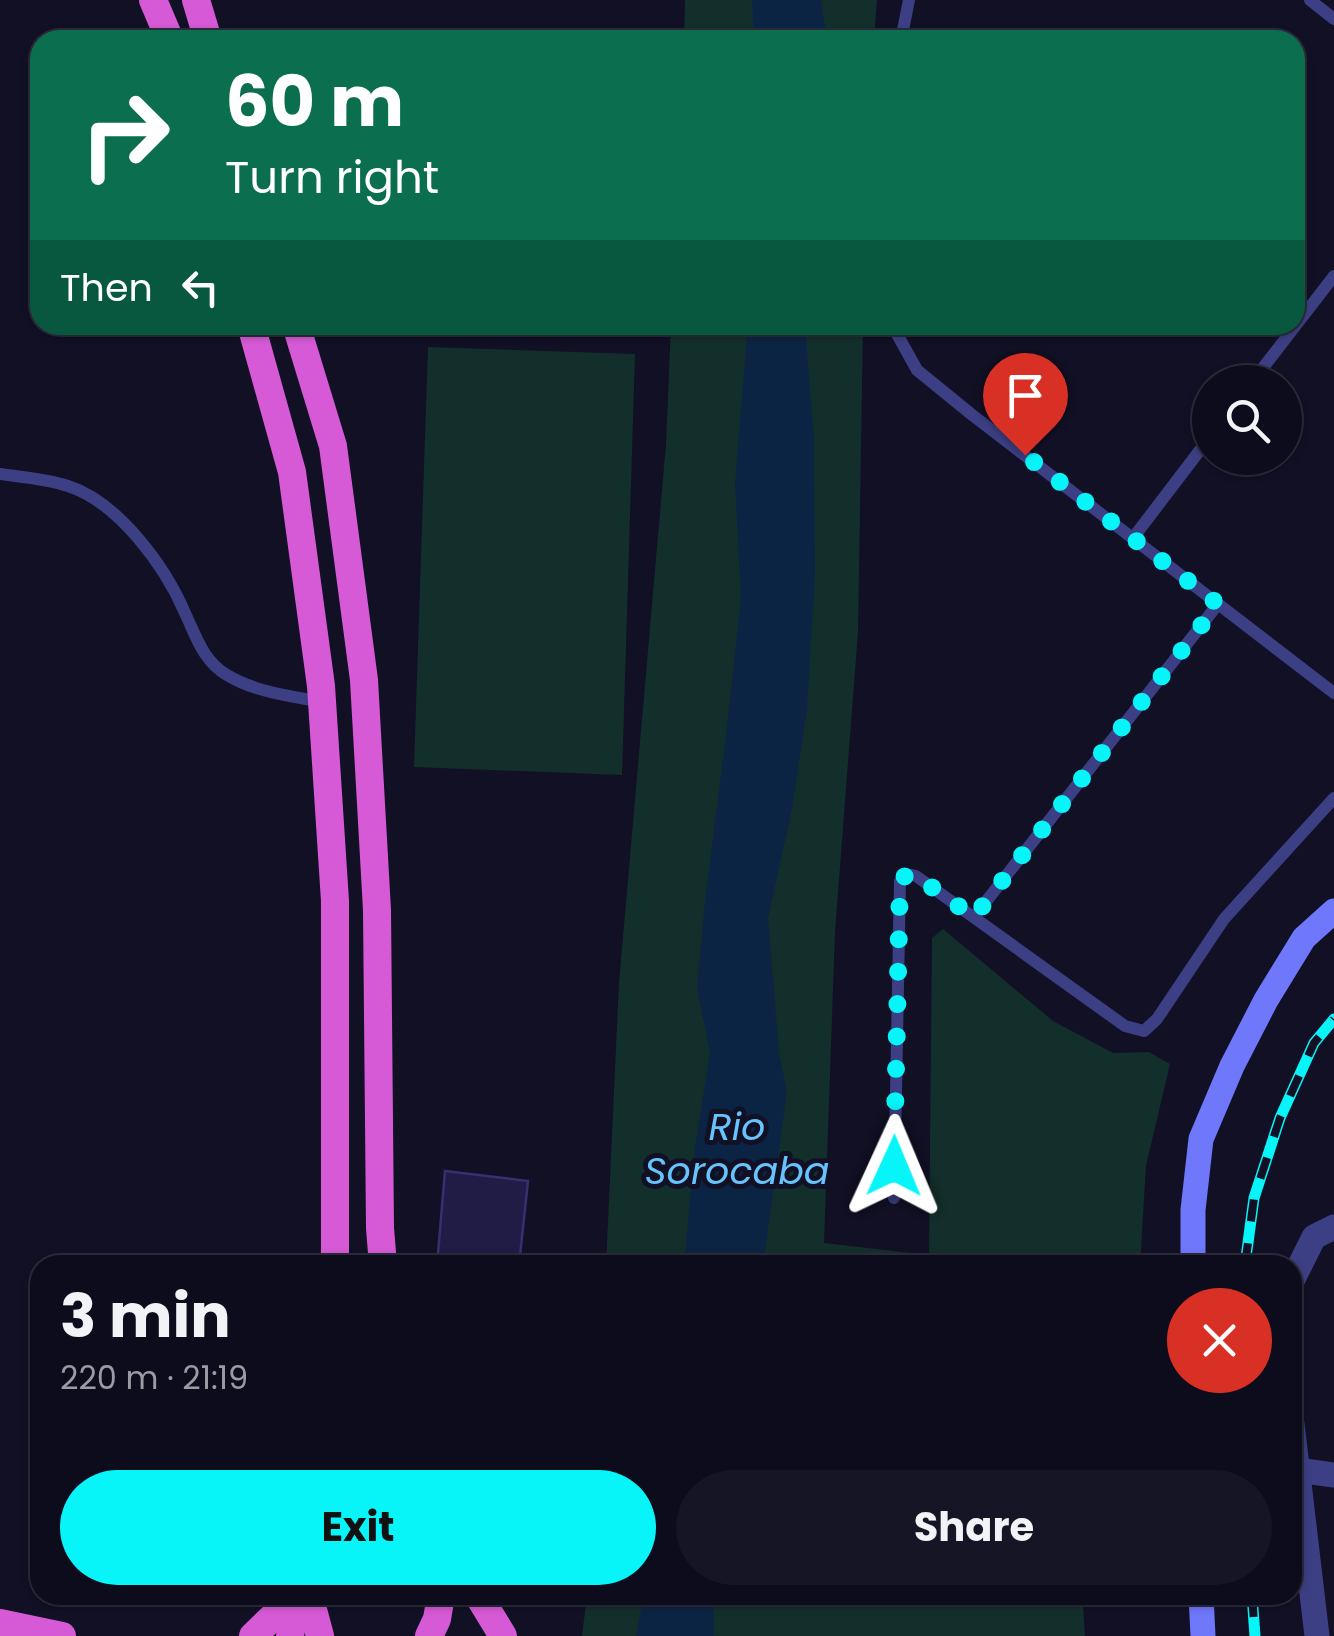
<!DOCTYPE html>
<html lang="en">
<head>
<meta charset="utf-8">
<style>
	body { margin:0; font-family:Poppins,sans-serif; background:#161525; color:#f1f3f6; height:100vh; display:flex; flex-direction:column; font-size:38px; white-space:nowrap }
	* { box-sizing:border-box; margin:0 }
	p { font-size:32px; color:#9a9ba3 }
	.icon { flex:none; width:55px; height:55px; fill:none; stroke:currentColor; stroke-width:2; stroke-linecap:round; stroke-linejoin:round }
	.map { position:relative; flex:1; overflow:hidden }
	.panel { position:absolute; left:30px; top:1255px; width:1272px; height:350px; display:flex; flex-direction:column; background:#0d0c1c; border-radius:30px; box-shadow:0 2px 8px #0004,0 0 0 2px #2d2c3b }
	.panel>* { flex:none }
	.banner { position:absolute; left:30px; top:30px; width:1275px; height:305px; border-radius:30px; box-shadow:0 2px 8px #0004,0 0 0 2px #2d2c3b; background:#0b6e4f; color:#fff; overflow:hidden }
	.tools { position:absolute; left:1192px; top:365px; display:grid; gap:20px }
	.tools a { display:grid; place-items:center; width:110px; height:110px; border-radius:50%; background:#0d0c1c; box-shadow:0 2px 8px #0004,0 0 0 2px #2d2c3b; font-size:50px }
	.pin { position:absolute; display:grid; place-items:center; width:85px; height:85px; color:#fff; margin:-102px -42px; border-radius:50% 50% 50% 0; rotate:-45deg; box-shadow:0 0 10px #0007 }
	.pin .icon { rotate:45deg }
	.me { position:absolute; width:110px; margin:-55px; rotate:1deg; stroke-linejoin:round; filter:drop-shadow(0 0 8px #0008) }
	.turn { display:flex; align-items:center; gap:35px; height:210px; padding:0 30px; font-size:45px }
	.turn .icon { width:130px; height:130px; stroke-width:2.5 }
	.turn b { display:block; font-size:70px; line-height:85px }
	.then { display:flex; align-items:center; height:95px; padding:0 30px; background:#0003; gap:20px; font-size:38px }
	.round { display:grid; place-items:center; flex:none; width:105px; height:105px; border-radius:52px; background:#161525 }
	.overview { display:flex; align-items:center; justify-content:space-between; height:170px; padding:0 30px }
	h1 { font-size:60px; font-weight:700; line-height:75px }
	.primary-button { display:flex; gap:20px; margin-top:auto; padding:20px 30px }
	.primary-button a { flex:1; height:115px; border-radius:60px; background:#07f5f8; color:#111; font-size:40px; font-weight:700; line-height:115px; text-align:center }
	.primary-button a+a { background:#161525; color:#f1f3f6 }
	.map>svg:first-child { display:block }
</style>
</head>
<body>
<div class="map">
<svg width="1334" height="1636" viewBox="0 0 1334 1636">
	<rect width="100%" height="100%" fill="#111025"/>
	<g fill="#132f2c">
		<path d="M685,0H877L874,40H684Z"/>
		<path d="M671,325H863L858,632L835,932L824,1243L929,1255L932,938L943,929L1053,1021L1113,1053L1149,1052L1170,1064L1146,1166L1140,1265H606L619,983L666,444Z"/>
		<path d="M428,347L635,354L622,775L414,767Z"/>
		<path d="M587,1595H1168L1169,1598L1083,1606L1085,1636H582Z"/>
	</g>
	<g fill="#0c2443">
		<path d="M752,0H821L827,40H754Z"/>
		<path d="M748,325H807L806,336L814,440L815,576L807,709L792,809L768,918L779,1053L787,1092L763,1265H684L695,1146L710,1053L697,988L705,901L726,735L741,598L735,484Z"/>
		<path d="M644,1595H713L714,1636H636Z"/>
	</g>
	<path fill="#211c46" stroke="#362f71" stroke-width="2.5" d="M445,1171L528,1181L519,1265H437Z"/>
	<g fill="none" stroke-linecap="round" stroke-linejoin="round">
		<g stroke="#3c3f83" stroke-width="12">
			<path d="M1310,0L1334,19"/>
			<path d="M901,40L909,0"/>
			<path d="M892,325L917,370L971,414L1334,693"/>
			<path d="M1252,382L1334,276"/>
			<path d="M0,474C22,477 47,479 68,486C118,502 165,566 185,613C196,636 203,661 227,675C255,692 290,696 322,702"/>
			<path d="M1133,538L1210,437"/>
			<path d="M974,917L1218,604"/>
			<path d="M894,1198L900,881L907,874L916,876L1125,1026L1144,1031L1157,1019L1224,919L1334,798"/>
		</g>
		<g stroke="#3c3f83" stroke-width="25">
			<path d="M1292,1281L1314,1237L1334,1227"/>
			<path d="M1292,1424L1317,1636"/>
			<path d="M1298,1470L1334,1475"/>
		</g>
		<g stroke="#6f77fb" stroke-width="25">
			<path d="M1193,1265V1210L1201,1139L1232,1066L1266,1000L1304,938L1334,911"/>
			<path d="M1201,1595L1203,1636"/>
		</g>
		<g stroke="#d65ad6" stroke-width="28">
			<path d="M153,0L170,40"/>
			<path d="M196,0L208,40"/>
			<path d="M251,325L292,472L321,686L335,901V1265"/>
			<path d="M296,325L333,446L364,680L377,910L380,1228L383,1265"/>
			<path d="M309,1595L320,1636"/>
			<path d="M478,1595L503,1636"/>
			<path d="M0,1623L62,1636"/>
			<path d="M253,1636L279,1611L287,1595"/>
			<path d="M290,1636L297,1595"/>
			<path d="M429,1636L437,1619L441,1595"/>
		</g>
		<defs>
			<g id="rail">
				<path d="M1245,1265L1254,1198L1280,1118L1314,1043L1334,1019"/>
				<path d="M1252,1595L1255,1636"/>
			</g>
		</defs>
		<use href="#rail" stroke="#07f5f8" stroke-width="11"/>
		<use href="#rail" stroke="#111025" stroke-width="8" stroke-dasharray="22" stroke-linecap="butt"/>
	</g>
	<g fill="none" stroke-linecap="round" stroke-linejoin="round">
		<path stroke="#07f5f8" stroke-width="18" stroke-dasharray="0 32.4" d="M894,1166L900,881L907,874L916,876L974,917L1218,604L1025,455"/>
	</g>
	<g text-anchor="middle" stroke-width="10" stroke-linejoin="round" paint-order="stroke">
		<g font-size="38" font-style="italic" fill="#66c3fb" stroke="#111025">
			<text x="737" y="1140">Rio<tspan x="737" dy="44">Sorocaba</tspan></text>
		</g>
	</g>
</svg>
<div class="tools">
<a><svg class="icon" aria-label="search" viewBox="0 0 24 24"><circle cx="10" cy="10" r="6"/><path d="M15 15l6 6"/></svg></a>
</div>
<div class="pin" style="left:1025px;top:455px;background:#d93025"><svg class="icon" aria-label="arrive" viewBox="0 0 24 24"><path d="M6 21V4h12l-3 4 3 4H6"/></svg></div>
<svg class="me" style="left:894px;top:1166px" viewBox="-20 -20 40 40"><path d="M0-17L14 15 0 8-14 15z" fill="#07f5f8" stroke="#fff" stroke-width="4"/></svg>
<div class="banner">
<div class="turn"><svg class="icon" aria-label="right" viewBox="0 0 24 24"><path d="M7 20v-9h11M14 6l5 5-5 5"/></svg><div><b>60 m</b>Turn right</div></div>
<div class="then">Then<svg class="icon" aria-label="left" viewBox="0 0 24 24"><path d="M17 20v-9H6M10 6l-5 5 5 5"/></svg></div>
</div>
<section class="panel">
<div class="overview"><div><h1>3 min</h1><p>220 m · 21:19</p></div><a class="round" style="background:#d93025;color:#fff"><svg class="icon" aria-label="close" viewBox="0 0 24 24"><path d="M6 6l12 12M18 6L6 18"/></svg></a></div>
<div class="primary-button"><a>Exit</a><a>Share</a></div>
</section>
</div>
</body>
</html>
